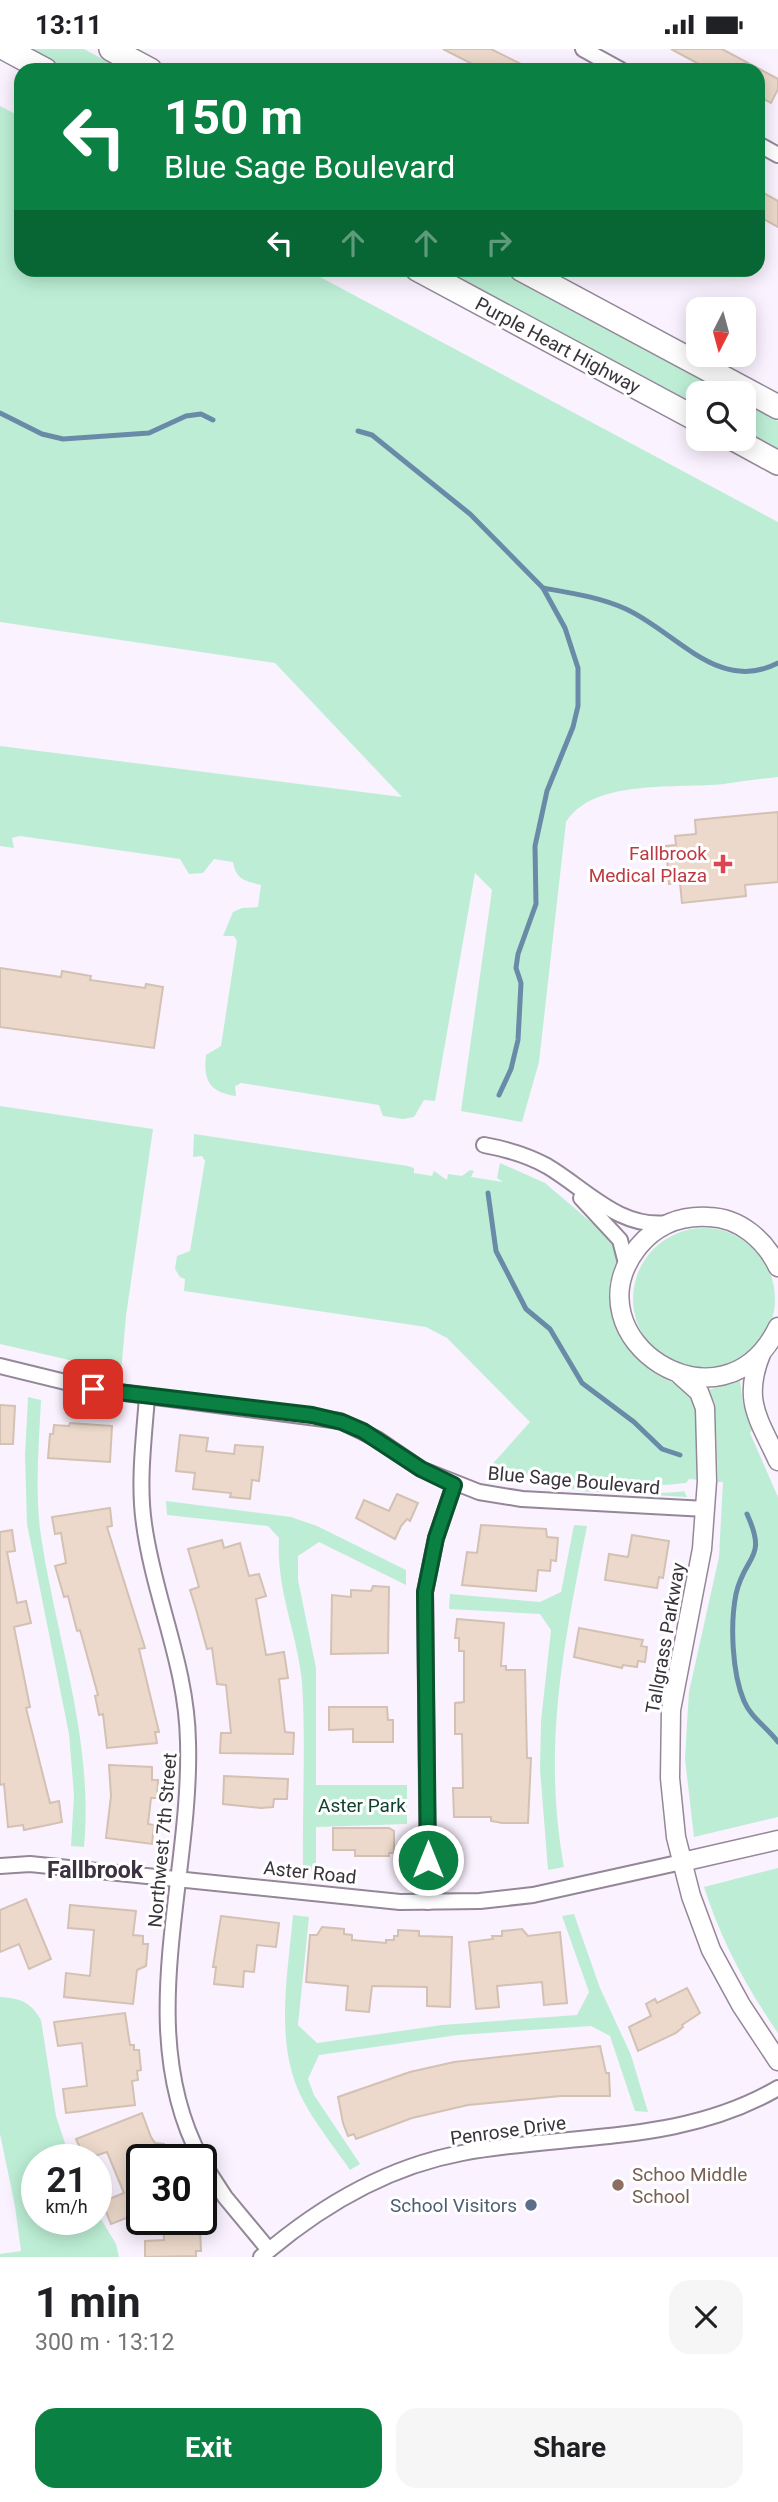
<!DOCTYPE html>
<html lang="en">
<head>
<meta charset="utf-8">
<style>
	body { margin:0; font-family:Roboto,sans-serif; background:#f6f6f6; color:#202124; height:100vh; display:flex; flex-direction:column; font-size:26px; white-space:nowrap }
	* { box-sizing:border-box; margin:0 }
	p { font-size:23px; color:#757577 }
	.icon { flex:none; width:38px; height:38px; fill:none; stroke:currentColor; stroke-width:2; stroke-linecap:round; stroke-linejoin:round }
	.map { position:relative; height:2208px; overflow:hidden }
	.side { display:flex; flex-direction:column; background:#fff; flex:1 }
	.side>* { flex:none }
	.hud { position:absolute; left:14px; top:14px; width:751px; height:214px; border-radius:21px; box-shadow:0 4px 18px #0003; background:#0b8043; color:#fff; overflow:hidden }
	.needle { width:46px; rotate:186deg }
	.buttons { position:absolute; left:686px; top:248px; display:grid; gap:14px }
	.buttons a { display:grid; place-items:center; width:70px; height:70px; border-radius:14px; background:#fff; box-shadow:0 4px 18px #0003; font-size:35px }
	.speed { position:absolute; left:21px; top:2095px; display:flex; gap:14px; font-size:35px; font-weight:700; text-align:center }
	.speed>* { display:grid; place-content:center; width:91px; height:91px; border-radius:50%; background:#fff; box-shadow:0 4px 18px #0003; line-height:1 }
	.speed small { font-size:18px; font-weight:400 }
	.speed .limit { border:4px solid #111; border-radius:10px; background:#fff; color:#111 }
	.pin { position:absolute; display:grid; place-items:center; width:60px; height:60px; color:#fff; margin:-30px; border-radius:14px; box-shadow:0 4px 10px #0006 }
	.me { position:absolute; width:77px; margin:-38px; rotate:0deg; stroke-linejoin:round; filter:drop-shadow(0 0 5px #0008) }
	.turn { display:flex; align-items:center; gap:24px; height:147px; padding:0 35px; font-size:32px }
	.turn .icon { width:91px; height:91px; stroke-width:2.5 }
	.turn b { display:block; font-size:49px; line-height:60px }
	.lanes { display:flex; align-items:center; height:66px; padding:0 35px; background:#0003; justify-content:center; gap:35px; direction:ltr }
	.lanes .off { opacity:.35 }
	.round { display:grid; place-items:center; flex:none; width:74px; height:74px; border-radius:21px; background:#f6f6f6 }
	.summary { display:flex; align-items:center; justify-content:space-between; height:119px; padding:0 35px }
	h1 { font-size:42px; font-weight:700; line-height:52px }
	.action { display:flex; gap:14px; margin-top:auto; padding:14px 35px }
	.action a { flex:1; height:80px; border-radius:21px; background:#0b8043; color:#fff; font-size:28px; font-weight:700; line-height:80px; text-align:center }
	.action a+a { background:#f6f6f6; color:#202124 }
	.status { display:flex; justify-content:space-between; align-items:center; height:49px; padding:0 35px; background:#fff; direction:ltr }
	.status svg { height:19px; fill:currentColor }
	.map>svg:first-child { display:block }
</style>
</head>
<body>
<div class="status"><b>13:11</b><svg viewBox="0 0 49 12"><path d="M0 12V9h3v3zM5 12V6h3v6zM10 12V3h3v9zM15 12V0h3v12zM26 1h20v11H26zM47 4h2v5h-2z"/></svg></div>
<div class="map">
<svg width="778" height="2208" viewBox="0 0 778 2208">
	<rect width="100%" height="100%" fill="#faf2fe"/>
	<g fill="#bdeed5">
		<path d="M30,0H84L123,21H69Z"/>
		<path d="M0,57L21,68V220L307,221L778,473V728C760,730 742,732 724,735C679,740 593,729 566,773L539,1013L522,1073L461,1062L492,841L475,824L435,1052L424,1051L414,1068L403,1070L383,1067L379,1056L241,1034L235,1037L236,1047C210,1043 203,1032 206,1006L221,997L237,892L234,887H223L233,863L242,859L258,858L261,836C246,832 236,831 233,813L214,810L203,824L189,825L180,810L20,787L12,789L14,799L0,797V697L402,748L275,614L0,573Z"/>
		<path d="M441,221H496L727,345H698V358Z"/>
		<path d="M744,354L778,372V401L744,383Z"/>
		<path d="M0,1057L153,1080L126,1267L121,1323L0,1295Z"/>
		<path d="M194,1085L408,1117L414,1119V1124L432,1127L434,1122L447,1131L448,1125L462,1127L470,1121L474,1122L471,1128L503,1133L497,1129L500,1114L545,1134L612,1191L620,1219L619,1277L633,1304L642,1314L654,1324L685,1340L697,1356L700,1431L689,1430L686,1434L666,1436L587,1430L573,1432L488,1420L530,1373L447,1289L426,1278L184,1242L185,1230L180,1228L175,1220L177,1207L190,1202L205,1112L202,1107L193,1108Z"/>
		<circle cx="704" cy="1250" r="71"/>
		<path d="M740,1332L743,1355L754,1379L750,1384L778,1448V1768L694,1788L685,1710L687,1674L689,1643L719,1508L723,1433H718L715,1354L708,1341Z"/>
		<path d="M28,1348L41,1351C39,1394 35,1437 40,1480C55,1587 94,1688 84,1798L71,1797L74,1746L69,1685L27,1475L25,1406Z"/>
		<path d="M600,1433C612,1443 668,1446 684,1442L687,1448L578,1442L564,1436H591Z"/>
		<path d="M166,1452L291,1468L317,1477L406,1521V1536L319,1493L298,1507V1531L316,1619V1736H407V1775L316,1778V1823L303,1822C302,1759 306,1695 302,1633C297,1582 276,1542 279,1489L268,1477L167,1466Z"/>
		<path d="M574,1476L587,1477C564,1594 542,1698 564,1818L548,1821L540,1720L541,1672L551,1581L540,1565L449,1560L450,1545L540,1553L561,1543Z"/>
		<path d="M778,1819V1984C746,1938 721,1891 704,1838Z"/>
		<path d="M574,1865L600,1939L631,2006L648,2063L635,2062L610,1987L591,1977L458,1986L319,2006L308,2030L314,2046L360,2115L350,2121C335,2099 317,2077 304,2053C273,1997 288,1926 293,1866L309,1868L298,1976L317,1994L442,1976L577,1966L589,1943L562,1867Z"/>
		<path d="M0,1948C20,1949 31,1953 41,1971L56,2067L70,2110H37V2170H96V2162L116,2195L119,2208H0V2205L21,2202L15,2157L0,2085Z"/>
	</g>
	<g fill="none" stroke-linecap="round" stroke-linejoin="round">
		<g stroke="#6a8ba8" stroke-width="5">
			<path d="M0,364L42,385L63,390L149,384L186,367L201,365L213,371"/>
			<path d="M358,382L372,386L470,465L543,539L565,579L578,619V657L573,678L547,742L535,797L536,855L518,905L516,919L521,934L518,991L511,1020L499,1046"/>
			<path d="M543,539C571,544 599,548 626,560C676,583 719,645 778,614"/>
			<path d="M488,1144L496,1202L526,1260L550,1280L582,1334L634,1373L662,1400L680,1406"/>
			<path d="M747,1465C768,1511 745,1505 736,1545C730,1575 732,1624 744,1652C751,1669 767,1678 778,1693"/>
		</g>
	</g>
	<g fill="#ecd9cb" stroke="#d3c1b3" stroke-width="2">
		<path d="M443,0H491L533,21H484Z"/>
		<path d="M671,0H722L778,30V40L771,54L758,47V21H710Z"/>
		<path d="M758,141L778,152V178L758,167Z"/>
		<path d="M778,763V833L745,836L746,847L682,854L680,834L669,835L666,797L676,796L675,787L696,785L695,771Z"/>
		<path d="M0,919L61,928L62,922L91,927L90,931L145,939L146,935L163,938L154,999L0,978Z"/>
		<path d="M0,1356L15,1357L13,1395H0Z"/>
		<path d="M70,1374L112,1377L110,1413L48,1409L50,1385H53L54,1376L69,1377Z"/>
		<path d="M180,1386L208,1389L206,1402L234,1405L235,1396L263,1398L259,1432L252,1431L250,1450L230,1448L231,1444L193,1440L195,1424L176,1422Z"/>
		<path d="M397,1445L418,1454L410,1472L407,1470L401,1477L395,1490L356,1469L364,1451L389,1462Z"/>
		<path d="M110,1459L112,1477L107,1478L145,1599L139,1600L159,1683H155L157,1694L107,1699L103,1665L99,1666L95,1647L98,1646L80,1581L77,1582L68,1547L64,1548L55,1517L66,1514L61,1484L55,1485L52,1468Z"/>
		<path d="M481,1476L546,1480L547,1488L558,1489L556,1512L551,1511L550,1522L538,1521L536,1542L462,1536L467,1503L477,1504Z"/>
		<path d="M12,1481L15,1502L7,1503L17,1554L26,1552L31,1574L14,1578L30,1658L26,1659L50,1754L59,1752L62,1773L24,1781L23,1776L8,1778L4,1735L0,1736V1483Z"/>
		<path d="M632,1486L669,1492L663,1529L659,1528L657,1539L605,1531L609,1505L628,1508Z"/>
		<path d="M222,1491L224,1499L240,1494L249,1527L259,1525L266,1547L256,1550L266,1606L284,1603L288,1629L279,1630L285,1683L294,1684L293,1705L220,1704L221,1684H231L226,1636L217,1635L212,1599L207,1600L196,1560L190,1541L199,1538L188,1500Z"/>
		<path d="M373,1537L389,1538L388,1604L331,1605L332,1546L351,1548V1541L371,1542Z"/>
		<path d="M457,1570L504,1574L501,1617H506V1621H525L527,1709H531L528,1774H502L491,1772V1768H454L453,1739H463L462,1685H455V1654L464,1653V1602H459V1589H455Z"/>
		<path d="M579,1579L643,1591L641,1597L647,1598L645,1613L638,1612L637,1618L623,1616L622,1619L574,1608Z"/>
		<path d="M329,1658H387L388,1671H393V1693H353V1680L329,1681Z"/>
		<path d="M109,1716L152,1718V1731H158L157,1749H151L148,1775L154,1776L152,1795L106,1789L111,1747Z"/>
		<path d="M224,1727L288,1730L287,1750H274L273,1758L261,1759L223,1755Z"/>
		<path d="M333,1779H389L394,1782V1804H389V1807H355V1801H333Z"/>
		<path d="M26,1850L51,1910L29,1920L19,1895L0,1903V1861Z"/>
		<path d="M70,1856L136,1862L133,1886L143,1887V1895H148L146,1917L137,1921L133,1955L64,1948L66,1924L90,1927L94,1881L68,1879Z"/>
		<path d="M221,1867L279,1874L276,1898L257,1896L254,1923L244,1922L243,1938L214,1935L216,1918H213Z"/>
		<path d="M322,1878L344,1880V1885L352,1886V1891L386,1894V1891H394V1887H398V1881L419,1882V1887L452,1888L450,1958L427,1957V1938L372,1937L369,1963L346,1961L348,1937L306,1933L310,1886H317Z"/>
		<path d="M522,1880L528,1887L560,1883L567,1954L544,1956L542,1933L497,1937L499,1958L476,1960L469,1893L493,1890L492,1887H502V1882Z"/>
		<path d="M687,1939L700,1964L682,1976L683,1978L676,1984L638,2002L629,1978L651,1967L646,1955L655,1950L657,1954Z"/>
		<path d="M125,1964L130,1996H134V2001H139L141,2021L137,2022L138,2031L132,2032L135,2056L66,2064L63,2040L87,2037L82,1994L58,1997L54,1973Z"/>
		<path d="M600,1997L606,2024H609L610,2047H561L468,2056L412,2069L356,2090L354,2085L348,2087L343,2074L338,2048L410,2023L454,2013Z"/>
		<path d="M142,2064L151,2088L155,2094L164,2095L170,2110H142V2163L111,2175L102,2153L124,2144L107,2103L85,2110L76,2090Z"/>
		<path d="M195,2172V2180H200L201,2202H196V2207L145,2208V2192L164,2191L163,2173Z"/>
	</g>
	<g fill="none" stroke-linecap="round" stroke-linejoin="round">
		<defs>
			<g id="minor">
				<path d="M583,0L621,21"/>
				<path d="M758,95L778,106"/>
				<path d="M484,1096C506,1100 527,1106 547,1117C586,1140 619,1180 668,1174"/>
				<path d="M581,1149L620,1191L627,1218"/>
				<path d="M0,1317L94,1340L340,1372L377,1390L421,1420L479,1443L522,1450L706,1460"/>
				<path d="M147,1348C144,1389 138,1434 144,1475C154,1549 187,1617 188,1693C192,1831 132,1981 201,2110"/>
				<path d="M0,1817L30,1815L400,1853L480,1852L533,1846L682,1813"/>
				<path d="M428,1853L425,1543L436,1489L454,1436"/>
				<path d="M201,2111L225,2148L269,2201"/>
				<path d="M261,2208C319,2158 386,2118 462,2104C569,2084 681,2096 778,2039"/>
			</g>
			<g id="tertiary">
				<path d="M778,1218C765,1191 740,1169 709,1168C681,1166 656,1176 638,1198C566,1290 723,1392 778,1278"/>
				<path d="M761,1305C742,1352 759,1370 778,1412"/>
				<path d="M680,1326L699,1343L705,1359L707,1432L702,1500L671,1661L670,1729L676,1788L691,1847L711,1901L741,1956L778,2012"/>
				<path d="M682,1813L778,1791"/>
			</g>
			<g id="primary">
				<path d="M6,0L45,21"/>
				<path d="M111,0L150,21"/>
				<path d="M417,220L698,371"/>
				<path d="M521,220L778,358"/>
				<path d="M734,390L778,414"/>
			</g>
		</defs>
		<use href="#minor" stroke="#948798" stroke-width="18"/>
		<use href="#tertiary" stroke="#948798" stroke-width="21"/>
		<use href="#primary" stroke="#948798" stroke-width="26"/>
		<use href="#minor" stroke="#fff" stroke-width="14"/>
		<use href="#tertiary" stroke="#fff" stroke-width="18"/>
		<use href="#primary" stroke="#fff" stroke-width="23"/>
	</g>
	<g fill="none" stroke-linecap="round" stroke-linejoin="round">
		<defs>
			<path id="route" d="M93,1340L312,1366L342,1373L363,1382L421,1420L454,1436L436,1489L425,1543L428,1811"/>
		</defs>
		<use href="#route" stroke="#07532c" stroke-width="18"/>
		<use href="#route" stroke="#0b8043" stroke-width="12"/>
	</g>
	<path fill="#e0444e" stroke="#fff" stroke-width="2.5" d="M719.5 804.5h7v7h7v7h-7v7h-7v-7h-7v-7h7z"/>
	<circle fill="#8d6e63" stroke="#fff" stroke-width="2.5" cx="618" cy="2136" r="7"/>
	<circle fill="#5c6f8a" stroke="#fff" stroke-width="2.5" cx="531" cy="2156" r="7"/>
	<g text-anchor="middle" stroke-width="6" stroke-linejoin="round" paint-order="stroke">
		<g font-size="19" fill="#39343b" stroke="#fff">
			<text transform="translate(558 296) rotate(28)" y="7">Purple Heart Highway</text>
			<text transform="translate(574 1431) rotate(5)" y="7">Blue Sage Boulevard</text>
			<text transform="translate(665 1589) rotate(-80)" y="7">Tallgrass Parkway</text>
			<text transform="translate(162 1791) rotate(-85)" y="7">Northwest 7th Street</text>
			<text transform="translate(310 1823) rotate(6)" y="7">Aster Road</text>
			<text transform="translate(508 2081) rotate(-8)" y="7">Penrose Drive</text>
		</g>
		<g font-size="19" fill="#be3a42" stroke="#fff" text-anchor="end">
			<text x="707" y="811">Fallbrook<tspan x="707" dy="22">Medical Plaza</tspan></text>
		</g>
		<g font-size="19" fill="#10432f" stroke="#fff">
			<text x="362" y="1763">Aster Park</text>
		</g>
		<g font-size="19" fill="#785e54" stroke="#fff" text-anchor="start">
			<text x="632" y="2132">Schoo Middle<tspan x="632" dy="22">School</tspan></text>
		</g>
		<g font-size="19" fill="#4e5e75" stroke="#fff" text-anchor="end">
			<text x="517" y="2163">School Visitors</text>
		</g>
		<g font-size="23" font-weight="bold" fill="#3d3241" stroke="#fff">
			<text x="95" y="1829">Fallbrook</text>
		</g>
	</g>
</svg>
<div class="buttons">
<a><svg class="needle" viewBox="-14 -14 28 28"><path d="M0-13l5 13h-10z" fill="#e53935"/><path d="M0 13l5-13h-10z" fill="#757577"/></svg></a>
<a><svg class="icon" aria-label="search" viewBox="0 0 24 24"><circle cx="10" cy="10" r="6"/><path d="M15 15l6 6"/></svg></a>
</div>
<div class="speed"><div>21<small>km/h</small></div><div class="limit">30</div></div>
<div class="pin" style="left:93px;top:1340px;background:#d93025"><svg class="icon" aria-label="arrive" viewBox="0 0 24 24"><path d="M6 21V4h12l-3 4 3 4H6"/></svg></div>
<svg class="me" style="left:428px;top:1811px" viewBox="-20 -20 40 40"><circle r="17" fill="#0b8043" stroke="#fff" stroke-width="3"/><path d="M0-11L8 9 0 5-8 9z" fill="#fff"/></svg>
<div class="hud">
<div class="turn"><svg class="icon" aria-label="left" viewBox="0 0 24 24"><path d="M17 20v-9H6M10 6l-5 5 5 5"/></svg><div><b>150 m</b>Blue Sage Boulevard</div></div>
<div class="lanes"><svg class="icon" aria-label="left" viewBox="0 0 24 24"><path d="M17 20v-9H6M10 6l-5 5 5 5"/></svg><svg class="icon off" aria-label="ahead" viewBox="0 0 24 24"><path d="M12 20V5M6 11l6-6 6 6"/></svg><svg class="icon off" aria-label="ahead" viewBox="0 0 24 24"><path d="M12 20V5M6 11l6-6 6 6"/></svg><svg class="icon off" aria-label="right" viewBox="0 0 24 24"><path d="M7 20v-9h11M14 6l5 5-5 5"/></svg></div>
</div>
</div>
<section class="side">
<div class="summary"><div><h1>1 min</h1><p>300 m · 13:12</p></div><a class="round"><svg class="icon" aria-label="close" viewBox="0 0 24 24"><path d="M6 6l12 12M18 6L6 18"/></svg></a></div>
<div class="action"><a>Exit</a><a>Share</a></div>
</section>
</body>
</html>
